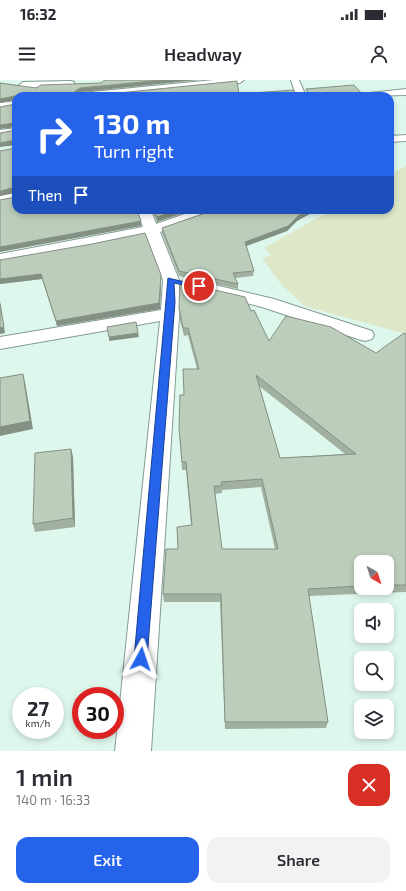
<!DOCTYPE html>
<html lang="en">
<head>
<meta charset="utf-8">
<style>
	body { margin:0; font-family:"Exo 2",sans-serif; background:#f2f2f3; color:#2b2b33; height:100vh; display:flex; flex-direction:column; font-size:15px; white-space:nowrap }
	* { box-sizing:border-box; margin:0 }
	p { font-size:13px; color:#7c7c81 }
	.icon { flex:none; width:22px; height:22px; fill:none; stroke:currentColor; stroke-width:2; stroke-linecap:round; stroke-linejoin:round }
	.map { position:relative; height:671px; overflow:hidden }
	.panel { display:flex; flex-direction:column; background:#fff; flex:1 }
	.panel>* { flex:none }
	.hud { position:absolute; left:12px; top:12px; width:382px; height:122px; border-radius:12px; box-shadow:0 2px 6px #0003; background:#2563eb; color:#fff; overflow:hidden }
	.needle { width:26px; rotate:141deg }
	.tools { position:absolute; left:354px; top:475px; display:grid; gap:8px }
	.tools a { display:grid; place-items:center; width:40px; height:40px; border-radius:8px; background:#fff; box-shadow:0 2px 6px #0003; font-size:20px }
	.speed { position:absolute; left:12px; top:607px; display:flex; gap:8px; font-size:20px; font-weight:700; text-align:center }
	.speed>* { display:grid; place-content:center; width:52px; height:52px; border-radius:50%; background:#fff; box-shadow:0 2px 6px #0003; line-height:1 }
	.speed small { font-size:10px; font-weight:400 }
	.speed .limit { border:6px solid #d22; background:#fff; color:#111 }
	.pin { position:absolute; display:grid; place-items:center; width:34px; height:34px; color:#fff; margin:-17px; border:2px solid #fff; border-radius:50%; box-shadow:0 1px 4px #0007 }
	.me { position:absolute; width:44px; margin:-22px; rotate:5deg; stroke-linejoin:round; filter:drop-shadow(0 0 3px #0008) }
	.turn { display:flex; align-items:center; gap:14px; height:84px; padding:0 16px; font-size:18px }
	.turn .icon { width:52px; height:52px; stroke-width:2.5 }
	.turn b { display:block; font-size:28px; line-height:34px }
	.then { display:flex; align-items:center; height:38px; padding:0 16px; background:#0003; gap:8px; font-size:15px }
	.round { display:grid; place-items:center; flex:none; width:42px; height:42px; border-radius:12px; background:#f2f2f3 }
	.head { display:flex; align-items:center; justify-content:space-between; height:68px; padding:0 16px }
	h1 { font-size:24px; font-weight:600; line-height:30px }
	.action { display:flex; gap:8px; margin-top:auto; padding:8px 16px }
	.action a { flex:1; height:46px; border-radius:12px; background:#2563eb; color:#fff; font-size:16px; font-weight:600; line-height:46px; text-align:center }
	.action a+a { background:#f2f2f3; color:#2b2b33 }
	.status { display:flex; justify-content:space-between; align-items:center; height:28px; padding:0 20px; background:#fff; direction:ltr }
	.status svg { height:11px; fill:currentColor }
	header { display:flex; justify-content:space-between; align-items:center; height:52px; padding:0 16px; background:#fff; font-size:18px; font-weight:600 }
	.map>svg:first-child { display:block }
</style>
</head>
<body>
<div class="status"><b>16:32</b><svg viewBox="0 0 49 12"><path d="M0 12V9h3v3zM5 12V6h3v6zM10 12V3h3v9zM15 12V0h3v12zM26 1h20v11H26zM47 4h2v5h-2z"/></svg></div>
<header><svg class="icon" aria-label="menu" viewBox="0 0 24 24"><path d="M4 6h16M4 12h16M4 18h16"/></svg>Headway<svg class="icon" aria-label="person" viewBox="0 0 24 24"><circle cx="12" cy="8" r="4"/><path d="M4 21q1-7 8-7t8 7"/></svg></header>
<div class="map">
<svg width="406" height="671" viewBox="0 0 406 671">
	<rect width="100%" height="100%" fill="#def7ec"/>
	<path fill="#dee7c7" d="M406,86V254L304,226L281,204L262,178L271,175L264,168L332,130H390V95Z"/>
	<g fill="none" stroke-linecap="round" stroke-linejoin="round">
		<defs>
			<g id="minor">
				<path d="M214,0H244L240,3L109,16H76L81,13Z"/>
				<path d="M291,0H299L306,16H296Z"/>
				<path d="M71,1L74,2V6L23,8L19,5L23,2Z"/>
				<path d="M406,9V15L365,16L370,13Z"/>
				<path d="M16,21V27L0,29V23Z"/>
				<path d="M16,48V54L0,56V50Z"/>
				<path d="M406,55V61L390,62V56Z"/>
				<path d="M16,113V121L0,124V116Z"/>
				<path d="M137,130H151L156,144L196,130H216L214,133L160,152L179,200L180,222L151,671H115L160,241L0,269V257L161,230L163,200L146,156L92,168L0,184V174L143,147Z"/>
				<path d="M215,205L274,219L372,251L374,255L372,259L365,261L358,259L262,227L209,214L206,210L209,206Z"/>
			</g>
		</defs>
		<use href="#minor" stroke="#849b91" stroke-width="2"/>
		<use href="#minor" fill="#fff" fill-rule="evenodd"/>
	</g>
	<g fill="#a2b0a1" fill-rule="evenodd">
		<path d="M152,130H191L157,142Z"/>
		<path d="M214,130H317L297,141L287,151L246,166L254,191L253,196L235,198L238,204V209L179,196L162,153V148Z"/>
		<path d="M0,180L161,195V200L160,229L57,246L42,199L0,204Z"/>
		<path d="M179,228L251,231L269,261L376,273L406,254V512L309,516L328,642L326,648L225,649L220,522H164L163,514L178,469L191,445L186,390H182L179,348L184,315L197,289L188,255L184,256L179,236ZM259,306L310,346L345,374L280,378ZM261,407L275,469H222L215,414L222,413V410ZM361,482H387V508H361Z"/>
		<path d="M71,369L73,377L75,447L35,452L33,444Z"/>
	</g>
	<g fill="#849083">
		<path d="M163,0H199L81,12L75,16L74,12L80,8Z"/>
		<path d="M15,16L16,20L0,23V19Z"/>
		<path d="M15,43L16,47L0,49V45Z"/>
		<path d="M15,60L16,65L0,67V63Z"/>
		<path d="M16,107V112L0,116V111Z"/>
		<path d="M178,130H191L157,142V137Z"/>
		<path d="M309,130H317L297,141L287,151L244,167L245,162Z"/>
		<path d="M141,141V146L0,172V167Z"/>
		<path d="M41,194L42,199L0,204V199Z"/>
		<path d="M161,195V200L160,229L57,246L56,241Z"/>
		<path d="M0,221L5,253L0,254Z"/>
		<path d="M138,253L139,257L109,261V257Z"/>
		<path d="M23,294L25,302L33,349L0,356V347Z"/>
		<path d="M71,369L73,377L75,447L73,438Z"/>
	</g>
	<g fill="#bccdbb" stroke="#849083" fill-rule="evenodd">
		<path d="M105,0H163L80,8L74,12L76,14H109L237,1L239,14L294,10L295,14H306L308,13L306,9L354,5L364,16H16V17L15,16L0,19V3L36,8L41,5L101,3Z"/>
		<path d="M16,24V47L15,43L0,45V27Z"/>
		<path d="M16,50V65L15,60L0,63V53Z"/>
		<path d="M16,68V109V107L0,111V71Z"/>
		<path d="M16,117V130H137L141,141L0,167V120Z"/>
		<path d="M154,130H178L157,137Z"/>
		<path d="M214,130H309L298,136L288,146L245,162L254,191L233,193L238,204L179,191L162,148Z"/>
		<path d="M145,153L161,195L159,223L56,241L41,194L0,199V180L92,164Z"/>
		<path d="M180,202L245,217L251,231L254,230L269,261L286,236L331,247L376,273L404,253L406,254V505H387V482H361V506L308,509L328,642H225L221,514H163L166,469H178L177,447L192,445L186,382H182L179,348L180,315H184L183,289H199L188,248H183L179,228ZM256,295L356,374L280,378ZM262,399L278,469H222L214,406H222L221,402Z"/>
		<path d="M0,224L4,247L0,248Z"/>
		<path d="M136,242L138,253L109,257L107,247Z"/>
		<path d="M23,294L30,341L0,347V298Z"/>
		<path d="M71,369L73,438L33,444L35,373Z"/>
	</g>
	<path fill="#2563eb" stroke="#184099" d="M168,198L202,206L199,208L174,203L175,222L147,579L146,583L141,585L136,583L134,579Z"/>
</svg>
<div class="tools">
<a><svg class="needle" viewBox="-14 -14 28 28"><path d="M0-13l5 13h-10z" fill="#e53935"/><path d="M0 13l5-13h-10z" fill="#7c7c81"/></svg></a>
<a><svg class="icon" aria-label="sound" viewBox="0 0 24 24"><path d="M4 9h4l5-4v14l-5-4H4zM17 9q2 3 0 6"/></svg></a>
<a><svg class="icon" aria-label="search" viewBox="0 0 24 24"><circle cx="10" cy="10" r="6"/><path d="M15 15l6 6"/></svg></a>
<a><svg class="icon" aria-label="layers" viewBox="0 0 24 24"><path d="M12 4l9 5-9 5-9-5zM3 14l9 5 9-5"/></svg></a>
</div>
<div class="speed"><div>27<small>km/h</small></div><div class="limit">30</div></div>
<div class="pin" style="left:199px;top:206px;background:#d93025"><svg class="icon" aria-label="arrive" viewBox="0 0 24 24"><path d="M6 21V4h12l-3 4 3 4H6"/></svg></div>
<svg class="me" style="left:141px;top:579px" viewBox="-20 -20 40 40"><path d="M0-17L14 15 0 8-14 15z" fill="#2563eb" stroke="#fff" stroke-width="4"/></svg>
<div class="hud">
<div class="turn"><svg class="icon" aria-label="right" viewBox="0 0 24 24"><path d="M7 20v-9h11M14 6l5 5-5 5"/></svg><div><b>130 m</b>Turn right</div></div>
<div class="then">Then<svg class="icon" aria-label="arrive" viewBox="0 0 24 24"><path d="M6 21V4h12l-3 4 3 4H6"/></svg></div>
</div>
</div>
<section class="panel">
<div class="head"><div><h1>1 min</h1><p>140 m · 16:33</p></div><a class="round" style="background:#d93025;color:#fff"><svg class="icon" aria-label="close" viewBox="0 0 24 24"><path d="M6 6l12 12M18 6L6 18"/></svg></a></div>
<div class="action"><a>Exit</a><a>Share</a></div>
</section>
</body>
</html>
